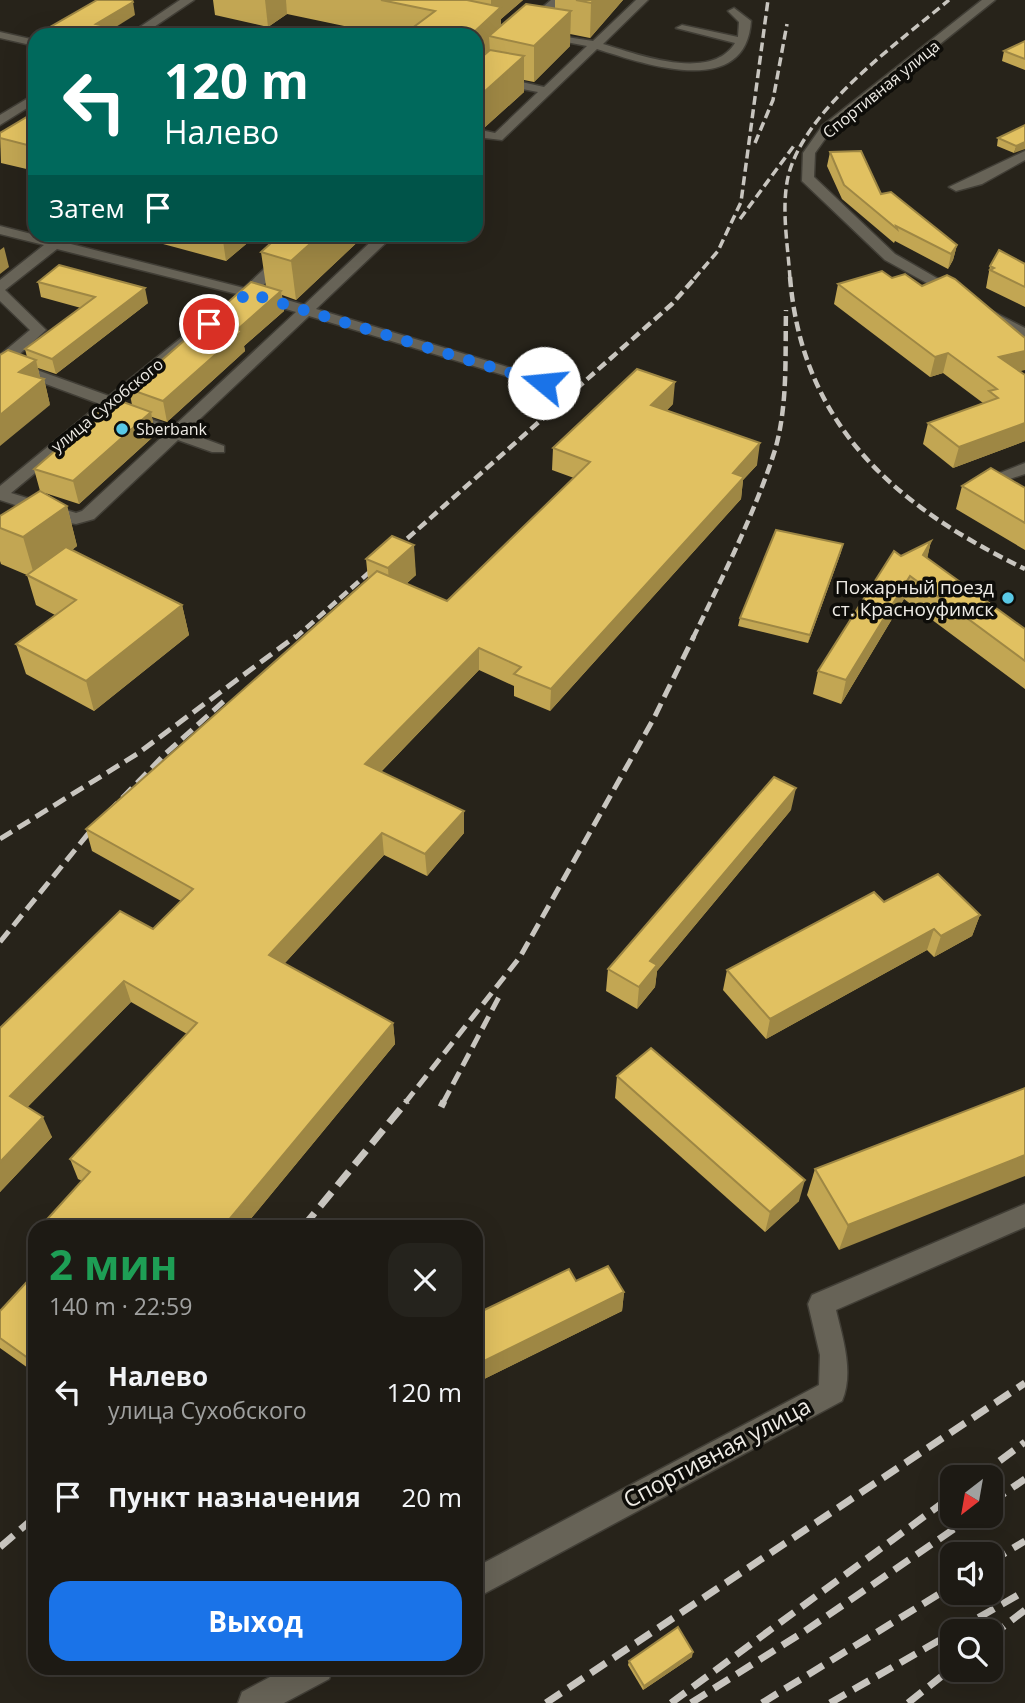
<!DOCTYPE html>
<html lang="ru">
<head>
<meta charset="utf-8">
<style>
	body { margin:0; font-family:"Open Sans",sans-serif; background:#25231d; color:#f1f3f6; height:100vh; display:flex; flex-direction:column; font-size:26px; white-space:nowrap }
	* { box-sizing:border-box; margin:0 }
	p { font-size:23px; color:#a0a1a0 }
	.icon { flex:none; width:38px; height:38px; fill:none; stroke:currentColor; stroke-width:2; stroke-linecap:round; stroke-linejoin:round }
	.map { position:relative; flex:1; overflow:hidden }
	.panel { position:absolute; left:28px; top:1220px; width:455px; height:455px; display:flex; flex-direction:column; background:#1d1a14; border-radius:21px; box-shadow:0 7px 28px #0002,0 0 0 2px #3b3834 }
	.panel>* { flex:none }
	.guide { position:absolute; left:28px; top:28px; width:455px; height:214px; border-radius:21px; box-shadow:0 7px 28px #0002,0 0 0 2px #3b3834; background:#00695c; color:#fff; overflow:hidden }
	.needle { width:46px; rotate:211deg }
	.fabs { position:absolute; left:940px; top:1465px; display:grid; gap:14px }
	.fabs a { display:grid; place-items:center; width:63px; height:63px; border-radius:14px; background:#1d1a14; box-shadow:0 7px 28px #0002,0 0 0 2px #3b3834; font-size:35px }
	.pin { position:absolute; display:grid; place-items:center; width:60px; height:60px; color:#fff; margin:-30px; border:4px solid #fff; border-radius:50%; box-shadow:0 2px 7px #0007 }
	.me { position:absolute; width:77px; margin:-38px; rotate:287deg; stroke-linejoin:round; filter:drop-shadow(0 0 5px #0008) }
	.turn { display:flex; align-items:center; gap:24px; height:147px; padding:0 21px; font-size:32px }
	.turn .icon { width:91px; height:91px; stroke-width:2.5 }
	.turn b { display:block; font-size:49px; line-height:60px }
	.then { display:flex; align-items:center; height:66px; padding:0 21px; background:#0003; gap:14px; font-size:26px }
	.round { display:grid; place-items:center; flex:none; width:74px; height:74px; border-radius:21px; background:#25231d }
	.summary { display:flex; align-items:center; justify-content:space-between; height:119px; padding:0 21px }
	h1 { font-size:42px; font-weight:700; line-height:52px; color:#1e9e55 }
	.primary-button { display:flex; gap:14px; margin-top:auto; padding:14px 21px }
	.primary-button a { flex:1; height:80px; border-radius:21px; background:#1a73e8; color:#fff; font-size:28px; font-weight:700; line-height:80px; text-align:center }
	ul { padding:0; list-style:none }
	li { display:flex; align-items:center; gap:21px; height:105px; padding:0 21px }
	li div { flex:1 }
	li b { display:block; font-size:26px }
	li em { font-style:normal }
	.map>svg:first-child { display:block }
</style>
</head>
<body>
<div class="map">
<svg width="1025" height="1703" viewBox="0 0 1025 1703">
	<rect width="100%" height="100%" fill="#27231a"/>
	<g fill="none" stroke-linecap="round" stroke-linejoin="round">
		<defs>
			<g id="minor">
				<path d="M180,0H194L142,35H128Z"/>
				<path d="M551,0H564L531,28H523V24Z"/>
				<path d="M636,0H648L603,44C639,55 711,82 735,43L676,28L682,25L738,37L739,22L728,11L734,8L751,21C746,100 644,64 597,49L502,140L476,137V129L495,133L538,92L476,80V72L544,87L587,46L540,37V33L593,41Z"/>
				<path d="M982,0H995L830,132L815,153L814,177L895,254L961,292L963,295L956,299L885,260L802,181L803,153L822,126Z"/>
				<path d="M0,32L35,40V46L0,38Z"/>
				<path d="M35,94V103L0,125V115Z"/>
				<path d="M1025,151V160L982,184L956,191L949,187Z"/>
				<path d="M0,226L244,288L301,234H317L257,291L304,305L379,234H395L316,309L550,380L553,383L550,386H540L309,316L186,432L224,446V452H212L178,440L94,519L76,524L70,523L0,500V486L100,404L0,367V355L30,330L0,301V280L44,245L0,234ZM57,249L237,294L232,300L234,303H244L249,298L296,312L173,427L134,413H122V419L164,435L82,511L76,513L11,493L194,341L191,338H181L109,396L12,361L46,330L5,290Z"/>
				<path d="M984,307L1025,328V338L979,314V308Z"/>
				<path d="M1025,463V474L985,487L977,482Z"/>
				<path d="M1025,1204V1227L836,1310C843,1339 854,1373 842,1401L476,1598V1567L819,1385L820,1355L808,1304L812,1295Z"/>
				<path d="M287,1668H333L329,1679L284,1703H238L242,1692Z"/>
			</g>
		</defs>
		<use href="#minor" stroke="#413e36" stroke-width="3"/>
		<use href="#minor" fill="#676357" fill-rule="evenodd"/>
		<g stroke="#c8c5bf" stroke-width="3.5" stroke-dasharray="9 4.5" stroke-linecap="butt">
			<path d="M755,143L773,100L787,24"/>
			<path d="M740,219L796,143"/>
			<path d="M694,279L718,251L741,202L768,0"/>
			<path d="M790,279C788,245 781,210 788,177C804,109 898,43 949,0"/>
		</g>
		<g stroke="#c8c5bf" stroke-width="4.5" stroke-dasharray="10 5" stroke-linecap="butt">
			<path d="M790,277C802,427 897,507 1025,569"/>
			<path d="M295,638L672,304L696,277"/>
			<path d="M693,638C722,578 755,513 775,450C788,405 785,356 786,310"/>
		</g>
		<g stroke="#c8c5bf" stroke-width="5" stroke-dasharray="14 7" stroke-linecap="butt">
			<path d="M0,839L137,754L296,636"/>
			<path d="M0,942L92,829L165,754L224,701"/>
			<path d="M405,1103L520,957L654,718L694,636"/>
			<path d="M443,1103L499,997"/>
		</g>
		<g stroke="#c8c5bf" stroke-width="7" stroke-dasharray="18 9" stroke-linecap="butt">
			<path d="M441,1107L444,1101"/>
			<path d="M303,1227L407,1101"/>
			<path d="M978,1477L1025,1442"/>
			<path d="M990,1503L1025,1479"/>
			<path d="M0,1547L35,1517"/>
			<path d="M990,1562L1025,1541"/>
			<path d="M955,1631L1025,1591"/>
			<path d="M990,1637L1025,1610"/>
			<path d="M546,1703L1025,1383"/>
			<path d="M671,1703L952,1496"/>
			<path d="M691,1703L805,1631L973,1516"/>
			<path d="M762,1703L952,1586"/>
			<path d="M830,1703L952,1633"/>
			<path d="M908,1703L952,1668"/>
		</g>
	</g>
	<g fill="#c2a653">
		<path d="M213,0H523L501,19V25L555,8V0H623L590,38L570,34V46L534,82L524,80V92L484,128L476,127V35H387L287,14L268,27L215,15Z"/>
		<path d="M1025,41V70L1002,61L1004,51Z"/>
		<path d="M35,42V59L33,58L30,45Z"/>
		<path d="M35,112V171L1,163L0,133Z"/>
		<path d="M1025,125L1014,153L997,146L998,138Z"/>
		<path d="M830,152L881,194L957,245L953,260L948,269L895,241L894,243L842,199L827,166Z"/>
		<path d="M126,234H258L226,261Z"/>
		<path d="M281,234H366L296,300L282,295L284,311L244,346L245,351L167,422L152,417L155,435L79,504L45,493L67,506L77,546L72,550L182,605L189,635L94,711L26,674L16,644L55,615L36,605L27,575L1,564L0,561V516L40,491L34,469L132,405L129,389L266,286L261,252Z"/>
		<path d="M1025,264V307L986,288L990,266Z"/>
		<path d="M38,282L148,303L56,374L38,368L40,378L44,379L50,405L27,357L25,349L81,308L41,297Z"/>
		<path d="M838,284L1019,371L1025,375V441L953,468L923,444L928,423L983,403L943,373L930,377L834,304Z"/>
		<path d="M673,404L666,411L757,465L743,480L741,499L550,711L514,696V686L479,670L381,772L464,833L427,876L384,855L284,964L393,1023L395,1044L244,1227H40L82,1181L78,1179L70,1159L187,1034L131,1002L27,1107L52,1137L0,1192V1028L153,929L181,901L92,851L86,829L368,579L366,559L416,575L406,584L447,601L574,478L552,470L553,448Z"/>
		<path d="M962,486L1025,488V550L956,509Z"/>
		<path d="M931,541L927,558L1025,629V689L904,599L841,704L813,694L818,671L901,556Z"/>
		<path d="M841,552L808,643L738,626L740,618Z"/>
		<path d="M791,810L657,971L655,987L637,1009L606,991L608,969Z"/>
		<path d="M884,902L980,915L972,936L934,957L927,950L766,1039L723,990L727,970Z"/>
		<path d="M617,1076L799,1201L765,1232L615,1098Z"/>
		<path d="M1025,1088L839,1250L807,1195L815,1169Z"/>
		<path d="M35,1273V1373L0,1348V1311Z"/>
		<path d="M576,1281L624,1292L622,1311L478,1382L476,1377V1314Z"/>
		<path d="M692,1657L643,1690L628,1665L629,1661Z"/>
	</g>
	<g fill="#9e8744">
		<path d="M265,0H286L287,14L268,27Z"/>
		<path d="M491,0H523L501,19V39L489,36L490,53L476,65V35H473V33L491,16Z"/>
		<path d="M594,0H623L590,38L591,3Z"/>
		<path d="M133,2L135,15L103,35L96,24Z"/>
		<path d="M571,11L570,46L534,82V46Z"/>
		<path d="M452,28L453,35H443Z"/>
		<path d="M524,56V92L484,128V92Z"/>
		<path d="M1025,142V149L1014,153L1016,146Z"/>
		<path d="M222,234H258L226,261Z"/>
		<path d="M321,234H366L296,300L291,261Z"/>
		<path d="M957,245L953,260L948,269L951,254Z"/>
		<path d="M4,247L9,267L0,274V250Z"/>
		<path d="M145,288L148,303L56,374L52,359Z"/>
		<path d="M281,291L284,311L244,346L245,351L167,422L163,401L238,329Z"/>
		<path d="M1025,351V370L994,378L999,357Z"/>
		<path d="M948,353L943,373L930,377L935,357Z"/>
		<path d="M36,360L41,382L44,379L50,405L0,446V415L19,372Z"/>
		<path d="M675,382L673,404L650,427L651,405Z"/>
		<path d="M151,412L155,435L79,504L73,481Z"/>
		<path d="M1025,423V441L953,468L959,447Z"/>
		<path d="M760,443L757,465L743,480L741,499L550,711L551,689L733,473Z"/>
		<path d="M67,506L77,546L35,578L23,537Z"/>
		<path d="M931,541L926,564L923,555Z"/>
		<path d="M843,544L841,552L808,643L810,635Z"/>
		<path d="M414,545L416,575L390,598L388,568Z"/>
		<path d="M910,576L904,599L841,704L846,680Z"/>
		<path d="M182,605L189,635L94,711L86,681Z"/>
		<path d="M479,648V670L367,786L365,764Z"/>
		<path d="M796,788L791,810L657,971L655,987L637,1009L639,987L650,961Z"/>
		<path d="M464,811V833L427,876L425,854Z"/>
		<path d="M382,833L384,855L273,976L269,955Z"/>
		<path d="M980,915L972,936L934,957L941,936Z"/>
		<path d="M934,929L927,950L766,1039L770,1019Z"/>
		<path d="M124,981L131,1002L19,1116L10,1096Z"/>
		<path d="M393,1023L395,1044L244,1227H223Z"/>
		<path d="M43,1117L52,1137L0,1192V1162Z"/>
		<path d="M1025,1155V1176L839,1250L848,1225Z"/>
		<path d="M805,1180L799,1201L765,1232L770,1212Z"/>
		<path d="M624,1292L622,1311L478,1382V1364Z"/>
		<path d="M693,1652L692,1657L643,1690L644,1686Z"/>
	</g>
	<g fill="#e1c161" stroke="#9e8744" stroke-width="2">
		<path d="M97,0H132L133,2L96,24L149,35H47L53,32L45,30Z"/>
		<path d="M381,0H467L501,7L473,33L452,28L443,35H403L435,11Z"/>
		<path d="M576,0H594L591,3Z"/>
		<path d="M526,4L571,11L534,46L489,36Z"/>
		<path d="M1025,41V59L1004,51Z"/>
		<path d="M490,50L524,56L484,92L476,91V62Z"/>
		<path d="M35,112V147L0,138V133Z"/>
		<path d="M1025,125V142L1016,146L998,138Z"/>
		<path d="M861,151L881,194L891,192L957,245L951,254L896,226L897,229L844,185L830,152Z"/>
		<path d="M281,234H321L291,261L261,252Z"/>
		<path d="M999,250L1025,264V287L990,270L994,268L990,266Z"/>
		<path d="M59,265L145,288L52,359L25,349L95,297L38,282Z"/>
		<path d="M882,271L892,278L905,274L922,286L947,275L955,279L1025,338V351L999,357L1025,375V423L959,447L928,423L998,398L989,391L997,389L948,353L935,357L838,284Z"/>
		<path d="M251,282L281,291L238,329L242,331L163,401L129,389Z"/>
		<path d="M8,350L36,360L19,372L44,379L0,415V355Z"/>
		<path d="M637,369L675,382L651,405L760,443L733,473L744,477L551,689L514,674L521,667L479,648L365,764L464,811L425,854L382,833L269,955L393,1023L223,1227H40L90,1172L70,1159L197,1023L124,981L10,1096L43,1117L0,1162V1028L120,911L153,929L193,889L86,829L377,571L447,601L590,462L553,448Z"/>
		<path d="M115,399L151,412L73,481L34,469Z"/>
		<path d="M991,468L1025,488V523L962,486Z"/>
		<path d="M40,491L67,506L23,537L0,528V516Z"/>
		<path d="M776,530L843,544L810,635L740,618Z"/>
		<path d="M392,536L414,545L388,568L366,559Z"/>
		<path d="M931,541L923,555L1025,629V661L910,576L846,680L818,671L894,551L901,556Z"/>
		<path d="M66,547L182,605L86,681L16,644L76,600L27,575Z"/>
		<path d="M774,777L796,788L650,961L657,965L639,987L608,969Z"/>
		<path d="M938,874L980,915L941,936L934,929L770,1019L727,970L874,892L884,902Z"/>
		<path d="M651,1048L805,1180L770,1212L617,1076Z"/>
		<path d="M1025,1088V1155L848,1225L815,1169Z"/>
		<path d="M608,1266L624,1292L478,1364L476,1361V1314L569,1269L576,1281Z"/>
		<path d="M35,1273V1363L0,1338V1311Z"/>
		<path d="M678,1627L693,1652L644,1686L629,1661Z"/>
	</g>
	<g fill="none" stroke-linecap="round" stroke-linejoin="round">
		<path stroke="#1a73e8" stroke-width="12" stroke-dasharray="0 21.6" d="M209,324L248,293L544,383"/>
	</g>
	<g fill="#59c8e5" stroke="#0e0d09" stroke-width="2.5">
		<circle cx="122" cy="429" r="7"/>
		<circle cx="1008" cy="598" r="7"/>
	</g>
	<g text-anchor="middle" stroke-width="7" stroke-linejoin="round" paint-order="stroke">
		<g font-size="16" fill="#eeebe5" stroke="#0e0d09">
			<text transform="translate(881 89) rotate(-39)" y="6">Спортивная улица</text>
			<text transform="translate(107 405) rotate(-39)" y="6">улица Сухобского</text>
		</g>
		<g font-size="16" fill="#eeebe5" stroke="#0e0d09" text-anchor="start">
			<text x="136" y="435">Sberbank</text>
		</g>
		<g font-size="19" fill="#eeebe5" stroke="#0e0d09" text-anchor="end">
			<text x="994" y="594">Пожарный поезд<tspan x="994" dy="22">ст. Красноуфимск</tspan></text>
		</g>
		<g font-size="23" fill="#eeebe5" stroke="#0e0d09">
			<text transform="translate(717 1453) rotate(-28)" y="8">Спортивная улица</text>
		</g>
	</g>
</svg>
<div class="fabs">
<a><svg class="needle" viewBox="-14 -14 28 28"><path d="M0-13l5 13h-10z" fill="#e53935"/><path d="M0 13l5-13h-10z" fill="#a0a1a0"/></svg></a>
<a><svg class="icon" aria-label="sound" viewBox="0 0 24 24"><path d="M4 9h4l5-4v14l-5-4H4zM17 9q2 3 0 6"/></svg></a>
<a><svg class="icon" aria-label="search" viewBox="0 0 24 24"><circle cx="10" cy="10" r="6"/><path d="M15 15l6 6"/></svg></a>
</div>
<div class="pin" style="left:209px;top:324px;background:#d93025"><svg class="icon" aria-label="arrive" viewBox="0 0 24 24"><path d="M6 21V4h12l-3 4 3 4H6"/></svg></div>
<svg class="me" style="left:544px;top:383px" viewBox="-20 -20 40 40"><circle r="19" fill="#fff"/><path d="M0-13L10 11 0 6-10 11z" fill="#1a73e8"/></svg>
<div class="guide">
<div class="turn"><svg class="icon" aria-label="left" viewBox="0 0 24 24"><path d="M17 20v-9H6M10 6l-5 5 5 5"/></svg><div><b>120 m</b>Налево</div></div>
<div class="then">Затем<svg class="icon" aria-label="arrive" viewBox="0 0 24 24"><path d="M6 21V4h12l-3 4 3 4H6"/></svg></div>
</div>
<section class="panel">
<div class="summary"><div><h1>2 мин</h1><p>140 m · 22:59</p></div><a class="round"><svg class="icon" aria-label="close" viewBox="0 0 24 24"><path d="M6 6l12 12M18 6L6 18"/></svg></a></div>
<ul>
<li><svg class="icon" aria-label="left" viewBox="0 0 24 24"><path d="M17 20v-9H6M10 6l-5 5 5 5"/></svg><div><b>Налево</b><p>улица Сухобского</p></div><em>120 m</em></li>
<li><svg class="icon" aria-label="arrive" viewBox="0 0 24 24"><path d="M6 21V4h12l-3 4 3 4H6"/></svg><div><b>Пункт назначения</b></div><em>20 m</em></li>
</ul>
<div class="primary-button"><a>Выход</a></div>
</section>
</div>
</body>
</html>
